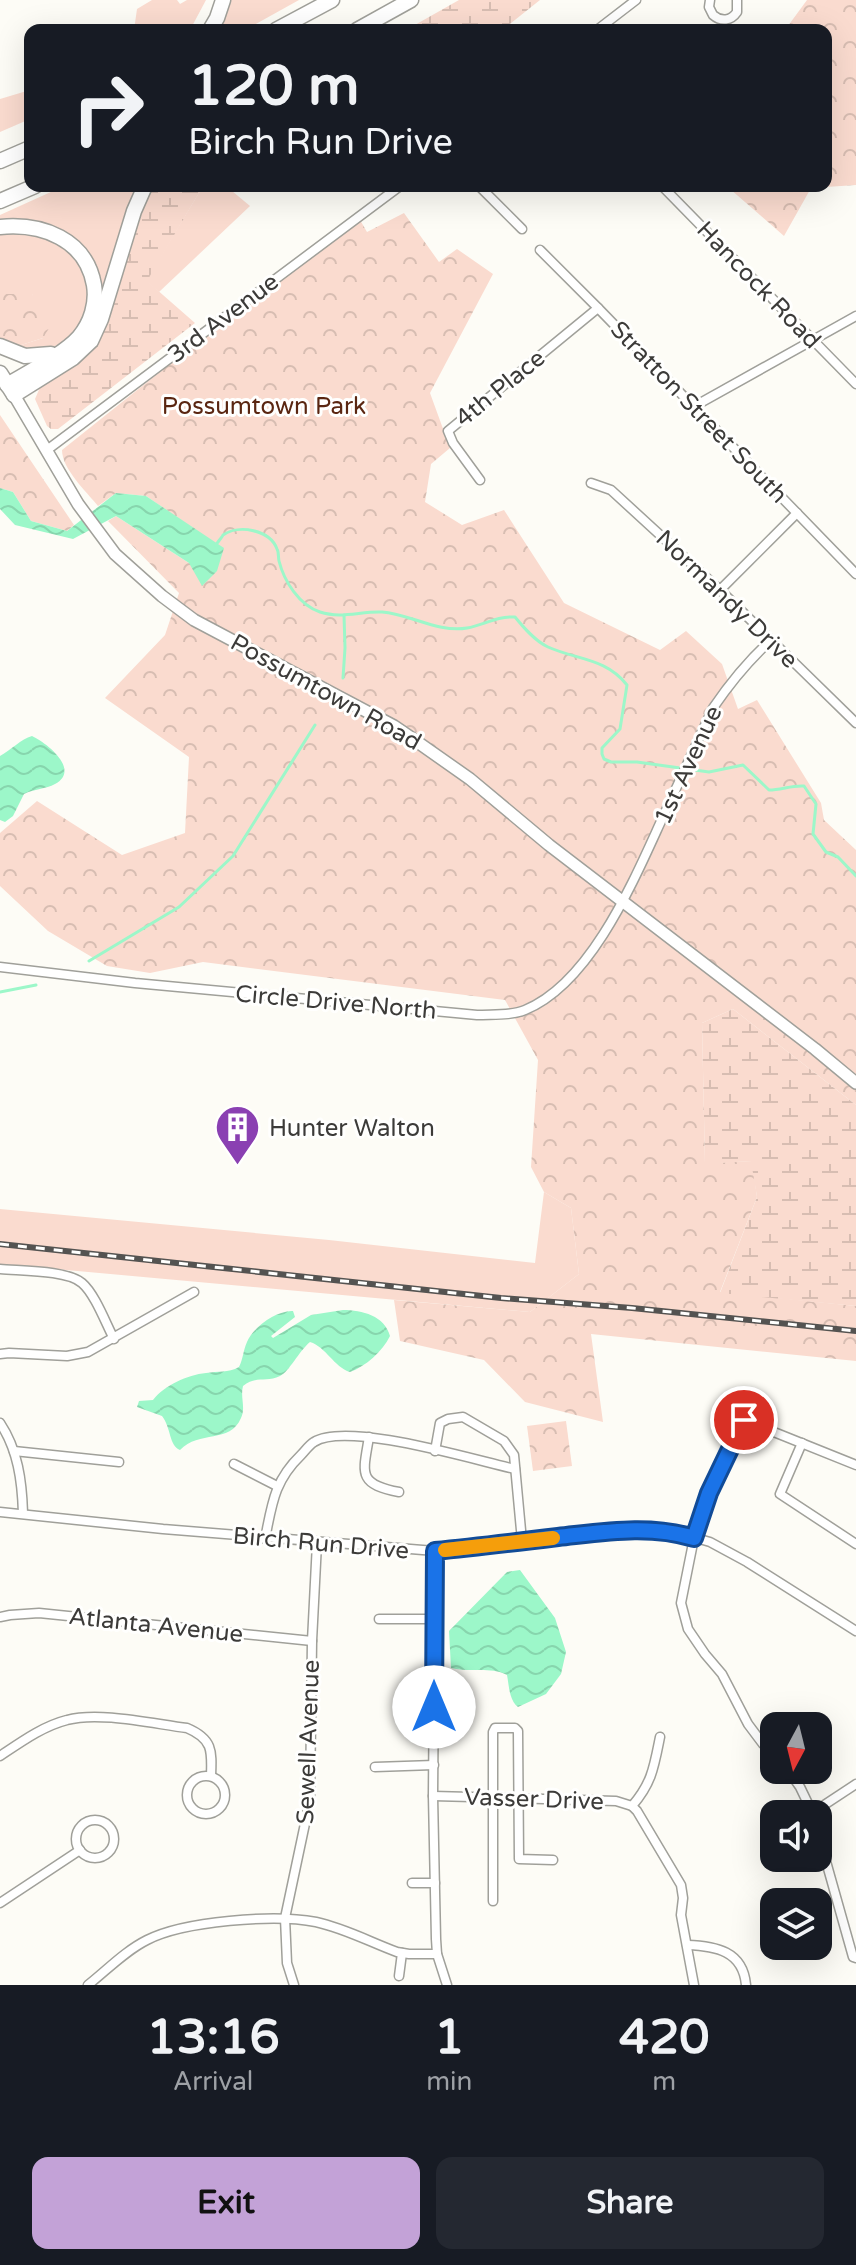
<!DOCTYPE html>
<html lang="en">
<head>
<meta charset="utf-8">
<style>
	body { margin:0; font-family:"Varela Round",sans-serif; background:#242831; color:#f1f3f6; height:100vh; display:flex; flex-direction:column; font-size:30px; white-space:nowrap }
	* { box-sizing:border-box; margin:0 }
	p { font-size:26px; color:#9ea1a6 }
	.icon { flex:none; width:44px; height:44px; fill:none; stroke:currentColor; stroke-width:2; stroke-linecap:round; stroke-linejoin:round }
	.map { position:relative; height:1985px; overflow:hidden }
	.side { display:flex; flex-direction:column; background:#171b24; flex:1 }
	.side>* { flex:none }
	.guide { position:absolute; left:24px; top:24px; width:808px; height:168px; border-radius:16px; box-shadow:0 8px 32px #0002; background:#171b24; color:#f1f3f6; overflow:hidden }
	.needle { width:52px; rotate:187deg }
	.controls { position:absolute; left:760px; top:1712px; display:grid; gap:16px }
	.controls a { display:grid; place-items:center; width:72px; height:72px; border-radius:16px; background:#171b24; box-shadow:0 8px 32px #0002; font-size:40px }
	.pin { position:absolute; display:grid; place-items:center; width:68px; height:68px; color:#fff; margin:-34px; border:4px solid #fff; border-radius:50%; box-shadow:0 2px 8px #0007 }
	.me { position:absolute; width:88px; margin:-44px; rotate:0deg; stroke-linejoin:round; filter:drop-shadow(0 0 6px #0008) }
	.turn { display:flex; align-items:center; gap:28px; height:168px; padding:0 32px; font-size:36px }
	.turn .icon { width:104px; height:104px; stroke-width:2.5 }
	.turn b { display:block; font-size:56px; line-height:68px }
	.eta { display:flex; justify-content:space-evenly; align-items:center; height:136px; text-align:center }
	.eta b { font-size:48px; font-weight:800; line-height:56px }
	.button { display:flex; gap:16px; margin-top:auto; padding:16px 32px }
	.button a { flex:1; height:92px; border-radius:16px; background:#c3a2d7; color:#111; font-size:32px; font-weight:800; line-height:92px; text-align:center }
	.button a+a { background:#242831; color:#f1f3f6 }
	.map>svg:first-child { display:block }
</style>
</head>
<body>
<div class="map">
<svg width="856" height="1985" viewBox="0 0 856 1985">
	<defs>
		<pattern id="forest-crowns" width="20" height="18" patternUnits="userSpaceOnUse" patternTransform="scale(2)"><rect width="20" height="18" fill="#fadbcf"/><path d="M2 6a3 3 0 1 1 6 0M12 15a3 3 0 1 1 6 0" fill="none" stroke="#d7bdb2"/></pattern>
		<pattern id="wetland-marsh" width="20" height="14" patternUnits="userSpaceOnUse" patternTransform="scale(2)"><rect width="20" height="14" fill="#fadbcf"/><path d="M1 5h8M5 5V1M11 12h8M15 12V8" fill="none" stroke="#d7bdb2"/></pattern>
		<pattern id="water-waves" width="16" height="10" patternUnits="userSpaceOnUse" patternTransform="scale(2)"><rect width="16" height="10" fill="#9cf7c9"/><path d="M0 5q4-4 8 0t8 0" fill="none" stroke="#87d5ad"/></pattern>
	</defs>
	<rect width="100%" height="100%" fill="#fdfcf6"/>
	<g fill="#fadbcf">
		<path d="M152,0H177L180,4L187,0H206L190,30H134L137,9Z"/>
		<path d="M231,0H299L245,30H220Z"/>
		<path d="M30,90V119L0,132V99Z"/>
		<path d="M64,186H141L103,295H100L80,245L0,221V215Z"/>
		<path d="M203,186H226L250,206L159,292L146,281Z"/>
		<path d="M28,232C45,238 65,242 76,257C102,290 84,342 43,350C35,351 26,348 18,346L43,338L32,294H0V234Z"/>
		<path d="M544,1192L571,1208L579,1274L530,1312L0,1264V1209L329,1240L535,1263Z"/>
	</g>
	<g fill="url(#forest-crowns)">
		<path d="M807,0H856V185L811,188L784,236L730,189L731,186H826V30H785Z"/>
		<path d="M404,213L439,262L457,249L493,274L430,393L450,448L431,464L425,502L462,525L504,510L564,603L660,650L686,631L722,664L738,709L757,700L821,803L824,820L856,850V1105L733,1009L702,1023L705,1163L752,1161L757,1197L720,1292L856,1306V1361L591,1334L603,1422L525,1402L484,1360L400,1341L394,1300L530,1312L579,1274L571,1208L544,1192L531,1167L538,1060L505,1000L203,962L150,973L107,966L48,931L0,886V833L37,801L122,855L185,833L189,757L105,698L165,635L179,593L108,521L116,516L189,563L194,529L146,496L116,493L98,506C86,491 62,469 62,450L161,371L360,220L367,232Z"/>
		<path d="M0,294H32L51,325L43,338L18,346L0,338Z"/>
		<path d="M0,415L74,525L67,531L31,521L13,492L0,488Z"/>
		<path d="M566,1421L572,1466L533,1471L527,1426Z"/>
	</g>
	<g fill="url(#wetland-marsh)">
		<path d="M459,0H540L506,27L489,24L478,30H406Z"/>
		<path d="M153,186H203L147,281L195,323L58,429H51L47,426L35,399L41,385L89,352L140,210Z"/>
		<path d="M733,1009L856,1105V1306L720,1293L757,1197L751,1161L705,1164L702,1023Z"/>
	</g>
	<g fill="url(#water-waves)">
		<path d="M0,488L13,492L31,521L67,531L116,493L146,496L224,548L217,571L202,586L189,563L116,516L73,539L15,525L0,509Z"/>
		<path d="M32,736C47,743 81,770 55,784C46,789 34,789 24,794L13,816L5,822L0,820V756C11,750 21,739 32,736Z"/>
		<path d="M343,1310C362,1310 385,1316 390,1336C382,1352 366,1366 350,1372C334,1367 326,1347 310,1342C299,1351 289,1372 280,1376C266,1383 257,1375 243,1386C240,1397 246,1408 241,1418C230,1444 199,1430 180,1450C169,1446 171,1427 162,1416L137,1407L139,1401L153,1400C165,1385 187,1375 206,1373C218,1371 228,1373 239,1367C243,1359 243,1351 247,1342C253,1327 277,1310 293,1311L295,1317L271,1336L273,1338L311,1315Z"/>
		<path d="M520,1570L555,1618L566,1652L561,1674L546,1694L518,1707C509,1700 509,1685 507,1675C490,1666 471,1673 451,1668L449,1631L507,1572Z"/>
	</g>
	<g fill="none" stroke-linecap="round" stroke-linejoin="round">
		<g stroke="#9cf7c9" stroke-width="3">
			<path d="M216,545C216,544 223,536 223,535C239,524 270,530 277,549C279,552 278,557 279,561C284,581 299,605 320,612C341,619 361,611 382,612C410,614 438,633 467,628C484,625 496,616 515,617C524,628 535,641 548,647C577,660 606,658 627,685L620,729L602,748V754L604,759L611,762H637L709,772L743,765L769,790C781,790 792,785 804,786L816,804L813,834L826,852L838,857L856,876"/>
			<path d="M343,678L345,648L344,615"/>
			<path d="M89,961L179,907L233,856L315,725"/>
			<path d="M0,992L36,985"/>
		</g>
		<defs>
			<g id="minor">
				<path d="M710,0L709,7L713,15C721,22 731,21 737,12V0"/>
				<path d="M597,30L636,0"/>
				<path d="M479,186L522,229"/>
				<path d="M662,186L856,384"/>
				<path d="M540,250L598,308L856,574"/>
				<path d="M693,407L856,316"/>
				<path d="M47,450L400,186"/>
				<path d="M480,480L453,443L448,431L598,308"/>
				<path d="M591,483L611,490L720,590L856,723"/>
				<path d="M720,590L797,513"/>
				<path d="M0,967L135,983L477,1015C492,1014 511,1016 525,1010C591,983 634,880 662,819C679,782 696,745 713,708C730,683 749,660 771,640"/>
				<path d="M0,1269C20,1271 67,1270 82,1283C95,1294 106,1324 114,1339"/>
				<path d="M0,1354L9,1353L67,1356L88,1352L194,1292"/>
				<path d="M0,1423C18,1450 22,1481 23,1513"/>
				<path d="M369,1437C363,1473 357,1484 399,1492"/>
				<path d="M802,1443L780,1494L856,1544"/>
				<path d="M14,1451L119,1462"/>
				<path d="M435,1451L440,1423L448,1419L463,1417L504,1441L514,1455L522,1541"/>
				<path d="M234,1464L277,1486"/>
				<path d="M0,1512L163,1529L435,1551L615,1531L656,1530L675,1532L710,1542L747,1562L856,1631"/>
				<path d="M265,1539C272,1504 274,1481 301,1455C305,1451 309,1445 314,1442C347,1421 474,1460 515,1469"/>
				<path d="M435,1551L433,1796L436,1939L437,1954L447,1985"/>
				<path d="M0,1617L10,1615L39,1613L312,1641"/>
				<path d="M379,1619H435"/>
				<path d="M774,1754L763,1744L748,1724L722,1674L705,1654L688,1629L681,1603L694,1538L709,1493L744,1420L856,1465"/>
				<path d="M0,1756C21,1742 43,1726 67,1720C99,1711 154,1724 187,1728C213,1739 212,1751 211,1776"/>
				<path d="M375,1767L434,1765"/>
				<path d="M788,1770L800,1787L813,1814"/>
				<circle cx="206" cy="1795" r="19"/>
				<path d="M433,1796L616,1801L632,1806L637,1811L681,1885L683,1898L681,1915L694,1985"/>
				<path d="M632,1806C652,1783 654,1767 660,1737"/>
				<path d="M812,1813L856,1784"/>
				<circle cx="95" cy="1839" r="19"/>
				<path d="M818,1833L853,1957L856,1958"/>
				<path d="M412,1883H435"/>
				<path d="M493,1901V1732L495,1728H515L518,1731L519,1859L553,1860"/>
				<path d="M0,1903L80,1850"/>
				<path d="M687,1945C716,1946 743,1951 746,1985"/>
				<path d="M399,1976L402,1953"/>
				<path d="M88,1985C107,1970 125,1951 147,1940C184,1921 274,1914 316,1922C344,1928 370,1942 397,1952L409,1954H437"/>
				<path d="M294,1985L287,1963L285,1918L310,1800L312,1641L317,1543"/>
			</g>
			<path id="secondary" d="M14,395L78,504L115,554L162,596L194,620L394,726L416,741L470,779L549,845L815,1049L856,1083"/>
			<path id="trunk" d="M0,373L14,395"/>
			<g id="motorway">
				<path d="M210,30L217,18L223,0"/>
				<path d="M276,30L332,0"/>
				<path d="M357,30L411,0"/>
				<path d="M0,161L30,148"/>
				<path d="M0,201L35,186"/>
				<path d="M0,227C42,223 86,239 94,285C97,303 91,323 79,337C64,354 27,373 7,385"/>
				<path d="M0,346L25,356L51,354"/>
				<path d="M14,395L73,358L91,341L101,319L134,211L145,186"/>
			</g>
		</defs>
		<use href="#minor" stroke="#a0a09a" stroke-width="11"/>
		<use href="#secondary" stroke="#a0a09a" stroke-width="14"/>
		<use href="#trunk" stroke="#a0a09a" stroke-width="17"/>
		<use href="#motorway" stroke="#a0a09a" stroke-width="17"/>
		<use href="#minor" stroke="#fff" stroke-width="8"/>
		<use href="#secondary" stroke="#fff" stroke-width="11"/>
		<use href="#trunk" stroke="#fff" stroke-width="14"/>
		<use href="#motorway" stroke="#fff" stroke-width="14"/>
		<defs>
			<path id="rail" d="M0,1244L501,1298L632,1308L856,1331"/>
		</defs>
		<use href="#rail" stroke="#545351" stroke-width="6"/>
		<use href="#rail" stroke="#fffffe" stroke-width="3" stroke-dasharray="9" stroke-linecap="butt"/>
	</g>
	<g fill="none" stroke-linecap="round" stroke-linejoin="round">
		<defs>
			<path id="route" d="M434,1707L435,1551C476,1547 517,1542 558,1537C604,1532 649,1524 694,1538L709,1493L744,1420"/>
		</defs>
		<use href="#route" stroke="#114b97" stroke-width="20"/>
		<use href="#route" stroke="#1a73e8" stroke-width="14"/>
		<path stroke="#f59e0b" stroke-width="14" d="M445,1550L553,1538"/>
	</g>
	<defs>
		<symbol id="building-pin" viewBox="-11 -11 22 30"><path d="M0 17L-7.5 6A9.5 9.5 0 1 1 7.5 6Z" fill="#8a40b2" stroke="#fffffe"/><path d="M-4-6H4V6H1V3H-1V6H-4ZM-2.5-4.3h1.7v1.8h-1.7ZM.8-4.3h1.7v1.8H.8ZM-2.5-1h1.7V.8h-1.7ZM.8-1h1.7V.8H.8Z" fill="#fff"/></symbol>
	</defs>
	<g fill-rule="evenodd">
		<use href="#building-pin" x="212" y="1102" width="51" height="69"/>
	</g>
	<g text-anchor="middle" stroke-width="6" stroke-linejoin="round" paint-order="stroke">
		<g font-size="24" fill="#3c3b39" stroke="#fffffe">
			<text transform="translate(759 285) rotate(46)" y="8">Hancock Road</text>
			<text transform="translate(223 318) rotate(-37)" y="8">3rd Avenue</text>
			<text transform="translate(500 388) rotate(-39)" y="8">4th Place</text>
			<text transform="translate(699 412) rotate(46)" y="8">Stratton Street South</text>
			<text transform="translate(727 599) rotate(44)" y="8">Normandy Drive</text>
			<text transform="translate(326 692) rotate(29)" y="8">Possumtown Road</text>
			<text transform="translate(688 765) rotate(-65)" y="8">1st Avenue</text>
			<text transform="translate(336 1002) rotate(5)" y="8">Circle Drive North</text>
			<text transform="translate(321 1543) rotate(5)" y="8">Birch Run Drive</text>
			<text transform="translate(156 1625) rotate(6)" y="8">Atlanta Avenue</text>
			<text transform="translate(308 1742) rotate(-88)" y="8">Sewell Avenue</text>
			<text transform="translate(534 1799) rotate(2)" y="8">Vasser Drive</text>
		</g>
		<g font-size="24" fill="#5a2611" stroke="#fffffe">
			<text x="264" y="414">Possumtown Park</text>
		</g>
		<g font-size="24" fill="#3c3b39" stroke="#fffffe" text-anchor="start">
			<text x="269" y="1136">Hunter Walton</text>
		</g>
	</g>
</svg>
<div class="controls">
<a><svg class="needle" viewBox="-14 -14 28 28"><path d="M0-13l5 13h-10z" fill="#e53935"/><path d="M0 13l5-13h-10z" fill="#9ea1a6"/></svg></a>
<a><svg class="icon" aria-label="sound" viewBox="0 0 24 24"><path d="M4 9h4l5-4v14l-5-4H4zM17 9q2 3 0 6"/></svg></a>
<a><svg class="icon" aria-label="layers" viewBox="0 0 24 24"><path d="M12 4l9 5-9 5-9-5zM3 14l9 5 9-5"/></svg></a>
</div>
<div class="pin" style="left:744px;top:1420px;background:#d93025"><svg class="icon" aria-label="arrive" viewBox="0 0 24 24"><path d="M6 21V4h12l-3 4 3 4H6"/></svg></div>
<svg class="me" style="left:434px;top:1707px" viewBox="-20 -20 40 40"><circle r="19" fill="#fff"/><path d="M0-13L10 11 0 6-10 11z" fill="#1a73e8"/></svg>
<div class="guide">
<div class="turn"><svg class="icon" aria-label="right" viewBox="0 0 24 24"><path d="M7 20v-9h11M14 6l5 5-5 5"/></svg><div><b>120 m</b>Birch Run Drive</div></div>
</div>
</div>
<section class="side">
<div class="eta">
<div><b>13:16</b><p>Arrival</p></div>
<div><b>1</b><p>min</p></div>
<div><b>420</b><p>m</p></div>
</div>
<div class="button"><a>Exit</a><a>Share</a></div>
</section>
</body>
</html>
